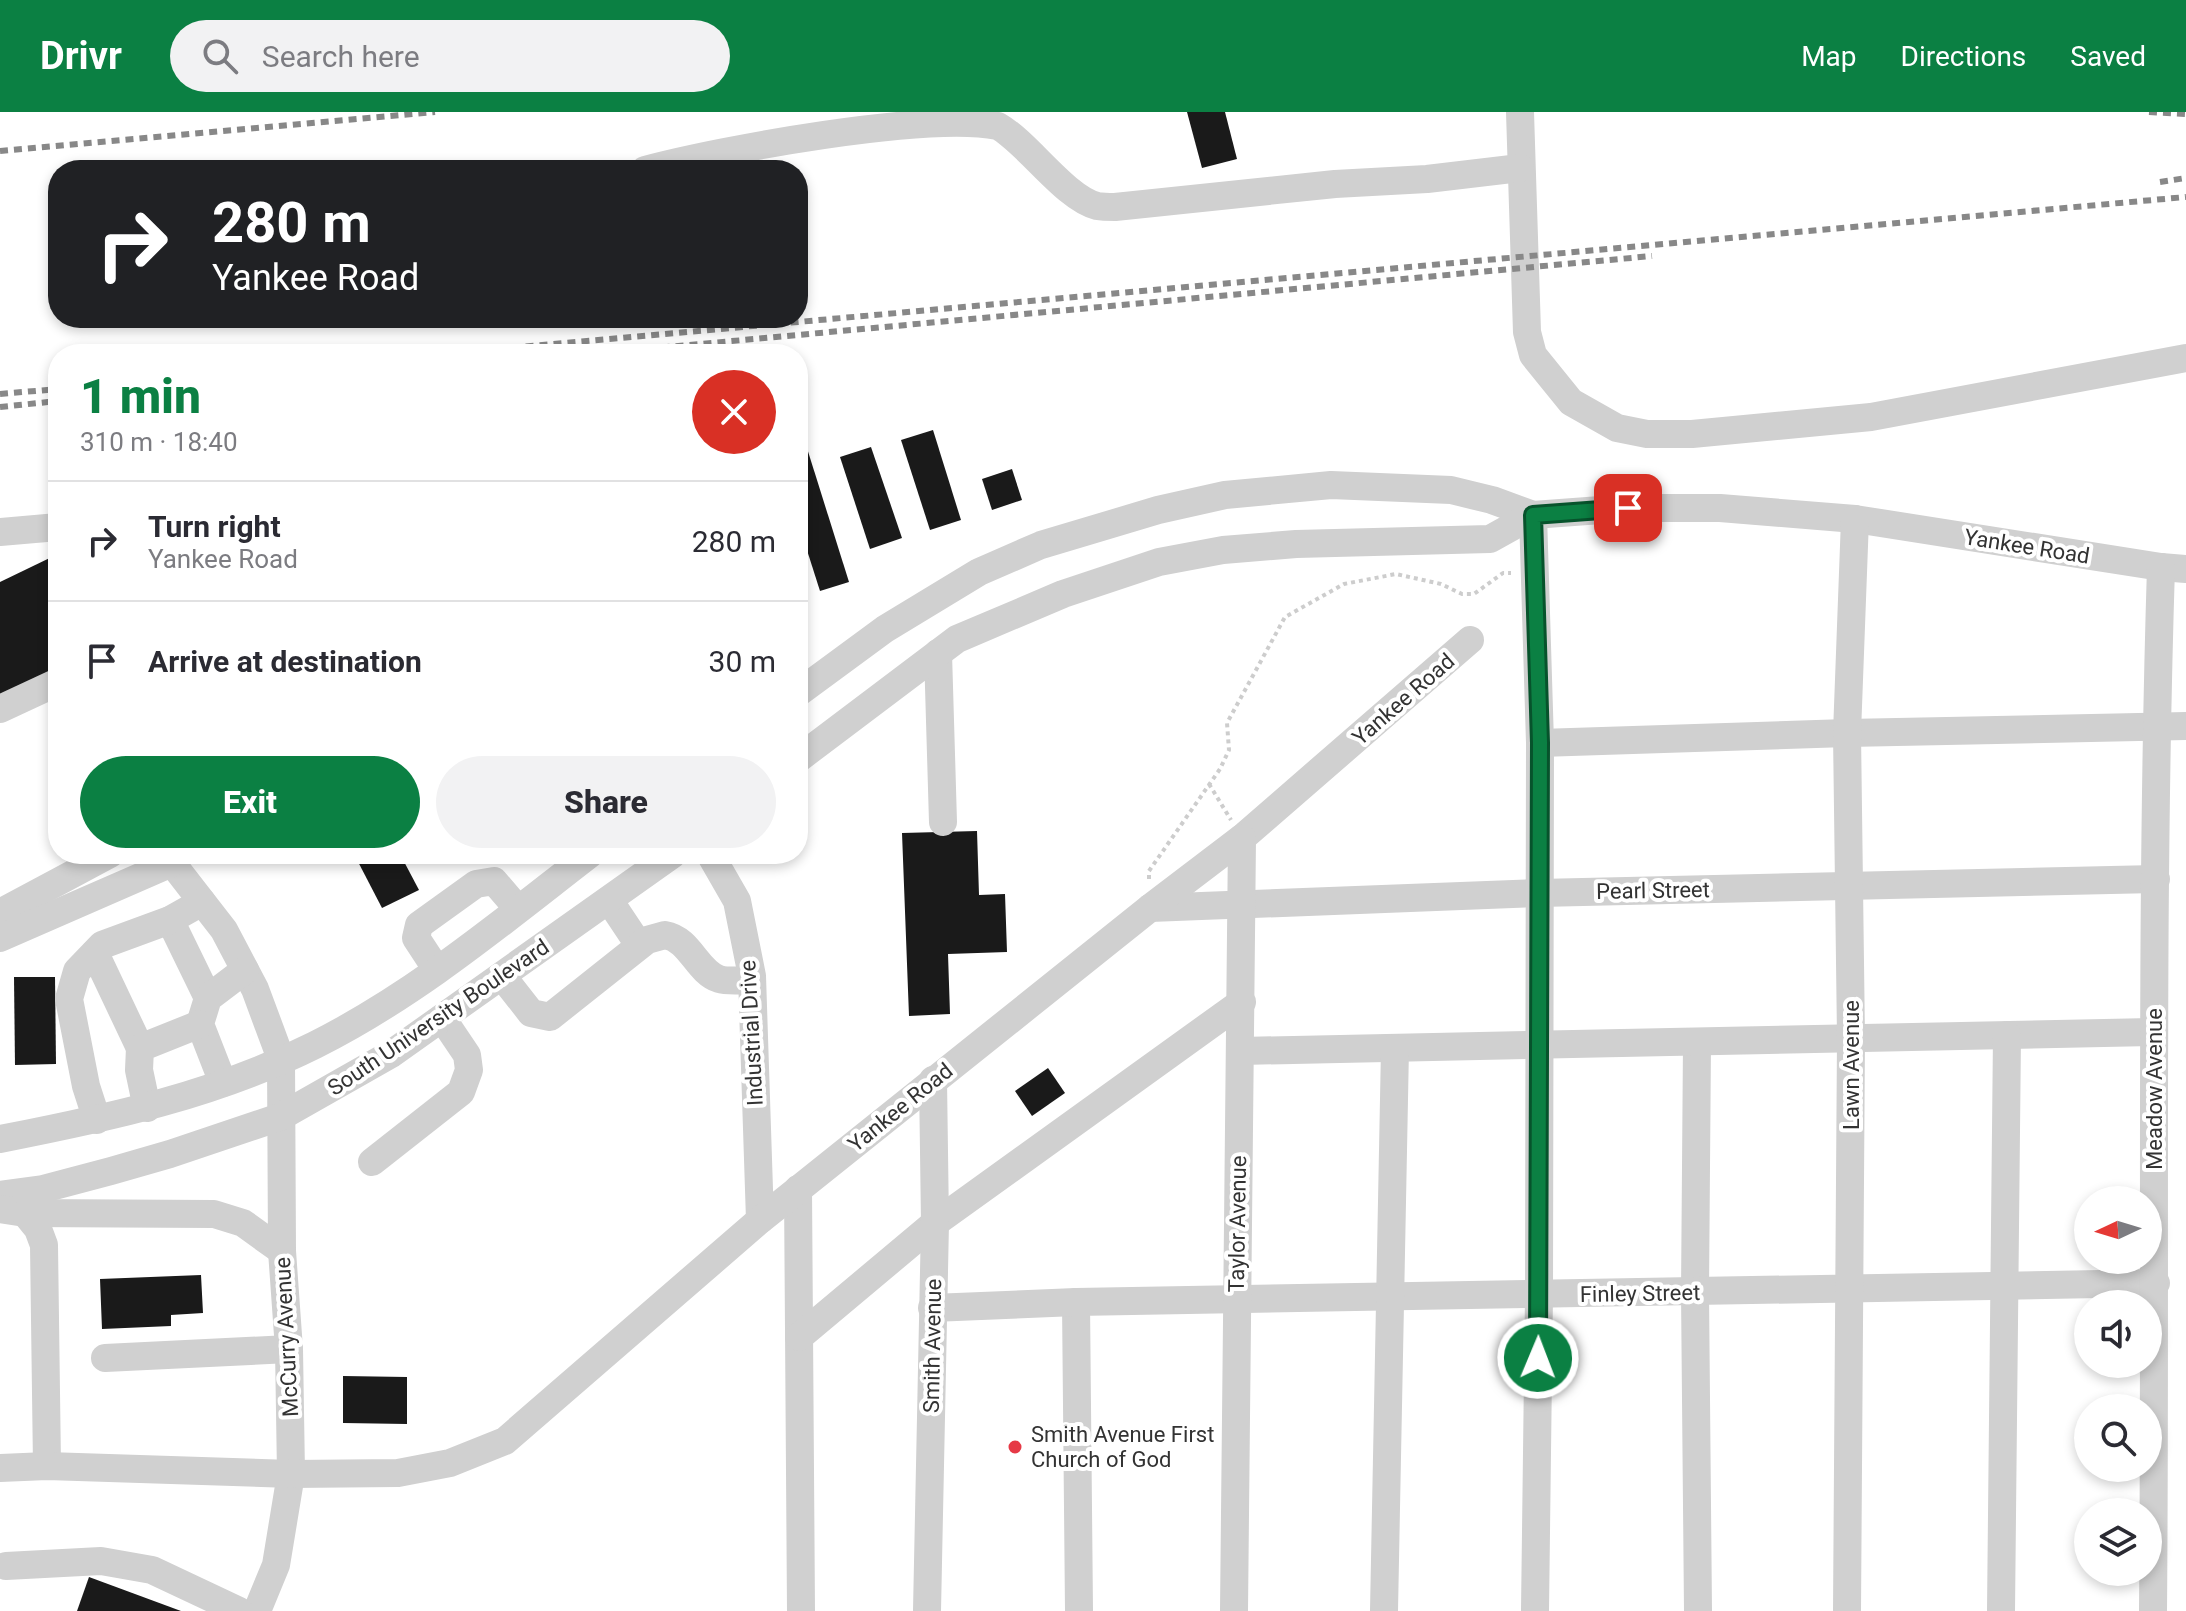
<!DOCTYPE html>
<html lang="en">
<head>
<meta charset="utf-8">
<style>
	body { margin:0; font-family:Roboto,sans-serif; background:#f2f2f3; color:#2b2b33; height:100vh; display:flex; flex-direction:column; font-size:30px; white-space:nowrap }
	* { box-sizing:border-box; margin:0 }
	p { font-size:26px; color:#7c7c81 }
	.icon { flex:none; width:44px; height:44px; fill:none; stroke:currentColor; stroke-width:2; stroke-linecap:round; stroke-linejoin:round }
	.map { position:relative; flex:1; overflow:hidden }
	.sheet { position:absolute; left:48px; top:232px; width:760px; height:520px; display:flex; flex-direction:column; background:#fff; border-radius:32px; box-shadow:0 4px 12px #0003 }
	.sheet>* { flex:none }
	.banner { position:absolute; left:48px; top:48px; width:760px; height:168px; border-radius:32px; box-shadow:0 4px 12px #0003; background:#202124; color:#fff; overflow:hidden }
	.needle { width:52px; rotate:266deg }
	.tools { position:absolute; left:2074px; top:1074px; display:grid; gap:16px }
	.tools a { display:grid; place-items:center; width:88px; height:88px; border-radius:50%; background:#fff; box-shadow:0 4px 12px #0003; font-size:40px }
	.pin { position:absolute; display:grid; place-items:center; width:68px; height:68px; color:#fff; margin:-34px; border-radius:16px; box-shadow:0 4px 12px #0006 }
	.me { position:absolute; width:88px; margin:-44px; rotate:1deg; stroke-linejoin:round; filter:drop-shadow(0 0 6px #0008) }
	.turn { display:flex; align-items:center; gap:28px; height:168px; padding:0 32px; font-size:36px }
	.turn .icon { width:104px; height:104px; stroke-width:2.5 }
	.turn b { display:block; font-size:56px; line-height:68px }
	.round { display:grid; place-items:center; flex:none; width:84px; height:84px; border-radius:42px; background:#f2f2f3 }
	.headline { display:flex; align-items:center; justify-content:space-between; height:136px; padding:0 32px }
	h1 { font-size:48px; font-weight:800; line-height:60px; color:#0b8043 }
	.primary-button { display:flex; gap:16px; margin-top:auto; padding:16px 32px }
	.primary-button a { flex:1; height:92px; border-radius:48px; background:#0b8043; color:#fff; font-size:32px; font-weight:800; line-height:92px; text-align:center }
	.primary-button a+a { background:#f2f2f3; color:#2b2b33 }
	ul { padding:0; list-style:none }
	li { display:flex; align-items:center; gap:24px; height:120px; padding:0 32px; border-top:2px solid #e1e1e2 }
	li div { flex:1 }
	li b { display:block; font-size:30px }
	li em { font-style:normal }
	header { display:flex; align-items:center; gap:48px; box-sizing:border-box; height:112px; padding:0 40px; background:#0b8043; color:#fff }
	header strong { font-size:38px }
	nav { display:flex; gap:44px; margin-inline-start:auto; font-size:28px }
	.search { width:560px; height:72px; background:#f2f2f3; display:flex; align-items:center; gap:20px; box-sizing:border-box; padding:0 28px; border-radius:44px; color:#7c7c81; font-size:30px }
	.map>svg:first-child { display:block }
</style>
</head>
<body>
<header>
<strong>Drivr</strong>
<div class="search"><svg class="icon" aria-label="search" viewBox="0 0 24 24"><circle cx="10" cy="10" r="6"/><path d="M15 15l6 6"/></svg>Search here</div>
<nav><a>Map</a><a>Directions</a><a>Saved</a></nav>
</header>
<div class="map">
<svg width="2186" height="1499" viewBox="0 0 2186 1499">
	<rect width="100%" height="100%" fill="#fff"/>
	<g fill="#1a1a1a">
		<path d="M1187,0H1225L1237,47L1202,56Z"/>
		<path d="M933,318L961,408L930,418L901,328Z"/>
		<path d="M806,333L849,470L820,479L798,410V335Z"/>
		<path d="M871,335L902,426L870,437L840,345Z"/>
		<path d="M1012,357L1022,388L992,398L982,367Z"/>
		<path d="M58,442V557L0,586V470Z"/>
		<path d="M977,719L979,783L1005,782L1007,840L948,842L950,902L909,904L902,721Z"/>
		<path d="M354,742H400L419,778L382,796Z"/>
		<path d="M14,865H55L56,952L15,953Z"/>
		<path d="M1048,956L1065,981L1032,1004L1015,979Z"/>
		<path d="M201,1163L203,1201L171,1203V1214L102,1217L100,1167Z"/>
		<path d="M343,1264L407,1265V1312L343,1311Z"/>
		<path d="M89,1465L181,1499H77Z"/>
	</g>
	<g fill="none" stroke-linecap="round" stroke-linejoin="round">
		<g stroke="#cdcdcd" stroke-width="4" stroke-dasharray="4 4" stroke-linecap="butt">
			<path d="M1209,672L1231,708"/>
			<path d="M1149,767V759L1220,657L1229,638L1227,611L1285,505L1344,472L1396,462L1441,472L1462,482H1474L1503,461H1511"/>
		</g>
		<g stroke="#d0d0d0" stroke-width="28">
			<path d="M1520,0L1527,220L1533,243L1571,290L1617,316L1647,322H1692L1871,305L2186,246"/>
			<path d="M645,58C724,37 927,0 998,14C1029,32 1064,85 1097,94C1103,95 1110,95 1115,95L1335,72L1427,67L1520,56"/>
			<path d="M1533,403L1540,631L1539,1183L1535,1499"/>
			<path d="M0,420L58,415"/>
			<path d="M938,541L943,710"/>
			<path d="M798,581L885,517L979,460L1041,433L1158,398L1225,383L1331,373L1451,378L1492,388L1533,403"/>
			<path d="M0,597L58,570"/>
			<path d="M1540,631L1847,621L2186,614"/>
			<path d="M798,647L957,527L1063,482L1159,450L1223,438L1296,432L1490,427L1533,403L1628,396H1720L1855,407L2161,455L2186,457"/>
			<path d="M165,742L224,818L255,877L281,947L282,1139L289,1237L291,1362L276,1453L257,1499"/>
			<path d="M710,742L737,789L752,864L760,1108"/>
			<path d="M609,788L639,833"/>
			<path d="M1150,796L1539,781L2156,767"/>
			<path d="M0,801L110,742"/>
			<path d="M170,808L208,886"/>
			<path d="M0,826L172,751"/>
			<path d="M95,841L140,936"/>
			<path d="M437,858L416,826L419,813L476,772L494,769L518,797"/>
			<path d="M502,864L531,901L550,905L647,828L665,823C690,827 697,860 719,867C729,870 742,868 752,868"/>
			<path d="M1697,930L1695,1180L1698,1499"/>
			<path d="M1241,939L2152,920"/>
			<path d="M223,971L200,912L208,886L245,858"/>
			<path d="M147,996L139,958L140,936L200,912"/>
			<path d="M97,1008L86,974L69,887L77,859L102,833L170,808L202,790"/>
			<path d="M0,1027C108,1006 215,983 315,933C415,883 502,810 590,742"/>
			<path d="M372,1050L461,980L469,958L467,943L442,906"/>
			<path d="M798,1077L801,1499"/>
			<path d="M0,1083L43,1077L111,1059L170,1042L280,1005L391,942L673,742"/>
			<path d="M0,1097L25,1101L214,1102L243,1111L282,1139"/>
			<path d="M25,1101L38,1117L44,1133L47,1354"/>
			<path d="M1076,1190L1079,1499"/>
			<path d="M932,1196L1076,1190L2156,1171"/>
			<path d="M799,1225L935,1111L1242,890"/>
			<path d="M105,1246L289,1237"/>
			<path d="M0,1356L47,1354L291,1362L398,1361L450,1351L505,1329L760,1108L1150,796L1242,726L1470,528"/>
			<path d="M6,1454L101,1449L152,1458L239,1499"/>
			<path d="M927,1499L935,1111L933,968"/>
			<path d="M1234,1499L1242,726"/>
			<path d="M1384,1499L1395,936"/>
			<path d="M1847,1499L1851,926L1847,621L1855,407"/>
			<path d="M2001,1499L2007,923"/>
			<path d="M2153,1499C2156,1151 2150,803 2161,455"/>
		</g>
		<g stroke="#888" stroke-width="6" stroke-dasharray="8 6" stroke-linecap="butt">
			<path d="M2149,0L2186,2"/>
			<path d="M0,39L435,0"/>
			<path d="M2160,70L2186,66"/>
			<path d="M442,242L2186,85"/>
			<path d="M592,242L1652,144"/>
			<path d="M0,282L58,277"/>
			<path d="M0,295L58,289"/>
		</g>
	</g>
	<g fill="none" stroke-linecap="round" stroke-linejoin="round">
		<defs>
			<path id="route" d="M1538,1246L1540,631L1533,403L1628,396"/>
		</defs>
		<use href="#route" stroke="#07532c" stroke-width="20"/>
		<use href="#route" stroke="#0b8043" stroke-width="14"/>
	</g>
	<circle fill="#e63946" stroke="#fff" stroke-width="3" cx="1015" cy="1335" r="8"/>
	<g text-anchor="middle" stroke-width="8" stroke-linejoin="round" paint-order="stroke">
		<g font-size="22" fill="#333" stroke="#fff">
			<text transform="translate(2027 434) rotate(9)" y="8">Yankee Road</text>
			<text transform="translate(1403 587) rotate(-41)" y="8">Yankee Road</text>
			<text transform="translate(1653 778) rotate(-1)" y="8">Pearl Street</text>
			<text transform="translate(438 905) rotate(-34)" y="8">South University Boulevard</text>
			<text transform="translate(751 921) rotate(-93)" y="8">Industrial Drive</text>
			<text transform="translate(1851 953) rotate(-90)" y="8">Lawn Avenue</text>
			<text transform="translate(2154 977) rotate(-90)" y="8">Meadow Avenue</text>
			<text transform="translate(900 995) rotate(-39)" y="8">Yankee Road</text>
			<text transform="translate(1237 1112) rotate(-89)" y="8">Taylor Avenue</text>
			<text transform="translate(1640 1181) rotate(-1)" y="8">Finley Street</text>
			<text transform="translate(286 1225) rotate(-93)" y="8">McCurry Avenue</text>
			<text transform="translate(932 1234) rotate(-89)" y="8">Smith Avenue</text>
		</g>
		<g font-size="22" fill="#333" stroke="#fff" text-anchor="start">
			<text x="1031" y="1330">Smith Avenue First<tspan x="1031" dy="25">Church of God</tspan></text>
		</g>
	</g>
</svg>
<div class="tools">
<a><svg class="needle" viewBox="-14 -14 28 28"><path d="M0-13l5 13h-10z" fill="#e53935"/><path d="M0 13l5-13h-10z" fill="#7c7c81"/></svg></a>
<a><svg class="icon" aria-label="sound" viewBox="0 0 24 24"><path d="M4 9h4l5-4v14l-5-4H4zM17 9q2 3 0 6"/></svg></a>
<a><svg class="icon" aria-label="search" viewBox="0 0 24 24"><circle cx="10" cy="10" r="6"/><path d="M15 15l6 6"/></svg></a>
<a><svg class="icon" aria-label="layers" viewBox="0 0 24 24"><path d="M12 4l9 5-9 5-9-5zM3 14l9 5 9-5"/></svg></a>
</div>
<div class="pin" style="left:1628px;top:396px;background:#d93025"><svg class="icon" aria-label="arrive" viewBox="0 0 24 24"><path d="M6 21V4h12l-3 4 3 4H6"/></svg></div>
<svg class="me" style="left:1538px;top:1246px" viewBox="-20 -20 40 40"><circle r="17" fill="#0b8043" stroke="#fff" stroke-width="3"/><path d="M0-11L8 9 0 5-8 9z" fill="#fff"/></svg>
<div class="banner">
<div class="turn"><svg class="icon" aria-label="right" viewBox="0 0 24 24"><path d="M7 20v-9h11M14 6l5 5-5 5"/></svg><div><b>280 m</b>Yankee Road</div></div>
</div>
<section class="sheet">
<div class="headline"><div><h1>1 min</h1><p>310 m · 18:40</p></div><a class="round" style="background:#d93025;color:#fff"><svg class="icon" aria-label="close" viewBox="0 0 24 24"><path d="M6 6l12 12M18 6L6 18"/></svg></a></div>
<ul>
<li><svg class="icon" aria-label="right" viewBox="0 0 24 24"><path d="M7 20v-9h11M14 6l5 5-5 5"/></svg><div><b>Turn right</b><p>Yankee Road</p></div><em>280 m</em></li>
<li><svg class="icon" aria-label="arrive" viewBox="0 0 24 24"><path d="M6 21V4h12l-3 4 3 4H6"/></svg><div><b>Arrive at destination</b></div><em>30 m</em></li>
</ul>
<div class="primary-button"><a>Exit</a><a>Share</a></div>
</section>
</div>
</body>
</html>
